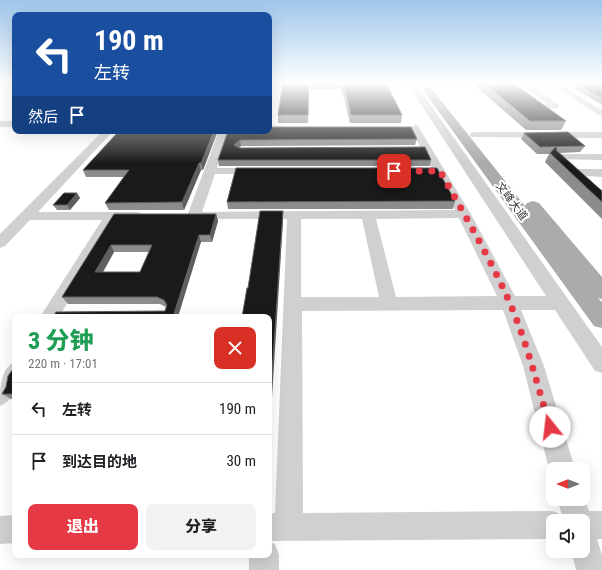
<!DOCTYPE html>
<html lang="zh">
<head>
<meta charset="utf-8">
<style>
	body { margin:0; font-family:"Roboto Condensed","Noto Sans SC",sans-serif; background:#f2f2f2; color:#202124; height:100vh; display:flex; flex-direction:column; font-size:15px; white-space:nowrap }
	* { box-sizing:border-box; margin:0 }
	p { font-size:13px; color:#757577 }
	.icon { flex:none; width:22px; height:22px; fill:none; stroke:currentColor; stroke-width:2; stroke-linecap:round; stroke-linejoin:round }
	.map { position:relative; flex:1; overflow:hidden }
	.side { position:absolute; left:12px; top:314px; width:260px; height:244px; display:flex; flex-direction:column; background:#fff; border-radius:8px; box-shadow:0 4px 16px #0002 }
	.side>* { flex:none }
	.top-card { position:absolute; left:12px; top:12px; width:260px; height:122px; border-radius:8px; box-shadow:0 4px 16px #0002; background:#1a4fa0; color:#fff; overflow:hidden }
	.needle { width:26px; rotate:270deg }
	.controls { position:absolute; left:546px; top:462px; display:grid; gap:8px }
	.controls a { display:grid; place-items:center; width:44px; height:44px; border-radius:8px; background:#fff; box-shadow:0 4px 16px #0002; font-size:20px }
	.pin { position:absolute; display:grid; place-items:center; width:34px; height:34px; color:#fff; margin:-17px; border-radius:8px; box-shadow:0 2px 6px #0006 }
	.me { position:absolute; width:44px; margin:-22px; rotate:344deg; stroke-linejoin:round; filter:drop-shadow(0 0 3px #0008) }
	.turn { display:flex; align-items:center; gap:14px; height:84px; padding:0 16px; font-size:18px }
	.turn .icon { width:52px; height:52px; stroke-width:2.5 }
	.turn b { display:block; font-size:28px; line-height:34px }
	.then { display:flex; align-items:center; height:38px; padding:0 16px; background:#0003; gap:8px; font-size:15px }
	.round { display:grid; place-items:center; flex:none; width:42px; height:42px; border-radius:8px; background:#f2f2f2 }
	.headline { display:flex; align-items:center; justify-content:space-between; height:68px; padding:0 16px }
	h1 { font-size:24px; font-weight:800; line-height:30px; color:#1e9e55 }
	.primary-button { display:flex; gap:8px; margin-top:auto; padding:8px 16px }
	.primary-button a { flex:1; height:46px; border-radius:8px; background:#e63946; color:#fff; font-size:16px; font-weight:800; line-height:46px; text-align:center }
	.primary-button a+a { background:#f2f2f2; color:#202124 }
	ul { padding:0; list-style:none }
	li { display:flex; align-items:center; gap:12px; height:52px; padding:0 16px; border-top:1px solid #e0e0e0 }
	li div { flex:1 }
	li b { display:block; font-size:15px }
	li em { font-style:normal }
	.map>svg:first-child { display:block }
</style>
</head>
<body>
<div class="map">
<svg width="602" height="570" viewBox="0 0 602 570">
	<rect width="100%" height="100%" fill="#fff"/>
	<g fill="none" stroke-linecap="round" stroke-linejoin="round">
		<g fill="#d0d0d0" fill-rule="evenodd">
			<path d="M407,83H415L602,347V373L595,371L555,310H521L544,366L575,469H553V478L549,469L523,366L503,310L302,311L303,513L553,511L562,515L557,499H583V495L589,511H602V539H597L602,555V570H576L571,551H583V521H553V539L269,541V513H275L287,219H189L187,216L219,131H229L217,168H257L261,169L263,171L261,173L257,174H215L202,212L455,210L410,128L415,125L418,126L472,216L515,296H546ZM459,218L497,296L396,297L376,219ZM301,219H362L379,297H301Z"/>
			<path d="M519,83H528L558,104L559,106L558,108L547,109L558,118L556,120H550L536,109L535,107L536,105L547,104Z"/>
			<path d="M548,83H558L602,110V117Z"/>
			<rect x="0" y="121" width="15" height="6"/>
			<path d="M103,131H113L38,212H136L141,213L143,216L141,219L116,220L59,317H40L102,220H30L5,246L0,248V234Z"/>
			<path d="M475,132H602V138L471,137L470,135L471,133Z"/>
			<path d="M557,154H602V160L553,159L552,157L553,155Z"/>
			<path d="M574,169H602V177L570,175L568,173L570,171Z"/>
			<path d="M15,361C15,379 19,398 0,406C0,389 0,369 15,361Z"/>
			<path d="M15,515V543L0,544V516Z"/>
			<path d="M269,542L275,544L279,555V570H249V555H269Z"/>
		</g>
		<path fill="#ababab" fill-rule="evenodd" d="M418,83H427L525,206L527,203L533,201L539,203L602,277V299L598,298L602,302V328L594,326Z"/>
	</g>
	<g fill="#8c8c8c" fill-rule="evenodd">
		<path d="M283,83H386L402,115L401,123H350L344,97H343L341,89H309L308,123H278V115Z"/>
		<path d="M472,83H513L566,121L561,130H526Z"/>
		<path d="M565,83H595L602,86V105Z"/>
		<path d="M596,83H602V86Z"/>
		<path d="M228,131L417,139L415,145L241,146L239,147L240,148L431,160L430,166H219L218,160Z"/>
		<path d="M217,133L203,170H201L184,210H109L105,203L124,177H86L83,170Z"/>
		<path d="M524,133L585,146L580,152L560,153L602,191V219L545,162L549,154H537L521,139Z"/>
		<path d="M77,193L80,198L70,210H57L53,205Z"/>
		<path d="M455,201L453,209H228L227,202Z"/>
		<path d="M114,214H216L218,221L212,242H201L165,311L166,307L160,304H68L62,297ZM114,252H149L140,272H103Z"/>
		<path d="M15,366V400L11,399L2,394L6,387Z"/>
	</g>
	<g fill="#5f5f5f">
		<path d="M214,131H216L217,133L203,170L201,163Z"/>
		<path d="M240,140L241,146L235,151L234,145Z"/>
		<path d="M199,163L201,170L184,210L182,202Z"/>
		<path d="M77,193L80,198L70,210L67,205Z"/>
		<path d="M283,211V221L269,445V419Z"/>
		<path d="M216,214L218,221L212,242L210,235Z"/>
		<path d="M199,235L201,242L178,317H173Z"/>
		<path d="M111,245L114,252L99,279L95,272Z"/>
		<path d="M271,438L272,445L270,481L269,478V467Z"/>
	</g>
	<g fill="#1a1a1a" stroke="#5f5f5f" fill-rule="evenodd">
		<path d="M283,83H309L308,115H278Z"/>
		<path d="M342,83H386L402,115H351L345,89H343Z"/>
		<path d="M484,83H513L566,121H530Z"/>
		<path d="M576,83H595L602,86V98Z"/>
		<path d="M269,127H411L417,139L240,140L234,145L240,148L425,147L431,160H218L228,131H269Z"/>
		<path d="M119,131H214L201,163H199L182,202L105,203L129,170H83Z"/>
		<path d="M568,132L585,146L540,147L524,133Z"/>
		<path d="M556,146L557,151L602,191V202L550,153Z"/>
		<path d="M236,168H437L455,201L227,202Z"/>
		<path d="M64,193H77L67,205H53Z"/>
		<path d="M260,211H283L269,419V317H242L247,288H248Z"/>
		<path d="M114,214H216L210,235H199L173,317H53L56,312L165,311L167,305L164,300L157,297H62ZM111,245H152L140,272H95Z"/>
		<path d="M15,366V394H2L6,387L8,376Z"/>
		<path d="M269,438H271L269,467Z"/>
	</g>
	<linearGradient id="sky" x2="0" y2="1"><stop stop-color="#9ec6ea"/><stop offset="0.51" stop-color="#fff"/><stop offset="1" stop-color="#fff" stop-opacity="0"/></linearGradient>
	<rect width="602" height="163" fill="url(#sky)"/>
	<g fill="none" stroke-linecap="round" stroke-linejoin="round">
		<path stroke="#e63946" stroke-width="7" stroke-dasharray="0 12.6" d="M394,171H440C465,216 492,261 512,308C528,347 538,387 550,427"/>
	</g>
	<g text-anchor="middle" stroke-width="4" stroke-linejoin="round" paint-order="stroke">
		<g font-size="11" fill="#333" stroke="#fff">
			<text transform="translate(512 201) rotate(53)" y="4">文峰大道</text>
		</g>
	</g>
</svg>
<div class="controls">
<a><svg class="needle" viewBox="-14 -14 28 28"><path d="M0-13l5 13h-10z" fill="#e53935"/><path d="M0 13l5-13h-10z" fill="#757577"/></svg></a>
<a><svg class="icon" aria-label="sound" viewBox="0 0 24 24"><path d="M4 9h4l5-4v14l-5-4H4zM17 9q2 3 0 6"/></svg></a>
</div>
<div class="pin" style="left:394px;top:171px;background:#d93025"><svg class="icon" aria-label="arrive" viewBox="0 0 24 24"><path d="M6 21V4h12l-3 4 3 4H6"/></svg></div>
<svg class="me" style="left:550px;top:427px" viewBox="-20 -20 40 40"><circle r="19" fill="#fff"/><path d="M0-13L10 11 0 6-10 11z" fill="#e63946"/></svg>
<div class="top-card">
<div class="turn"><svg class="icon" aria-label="left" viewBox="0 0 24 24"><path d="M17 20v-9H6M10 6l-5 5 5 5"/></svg><div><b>190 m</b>左转</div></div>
<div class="then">然后<svg class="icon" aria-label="arrive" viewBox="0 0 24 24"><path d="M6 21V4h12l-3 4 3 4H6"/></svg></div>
</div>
<section class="side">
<div class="headline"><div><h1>3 分钟</h1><p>220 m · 17:01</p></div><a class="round" style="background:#d93025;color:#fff"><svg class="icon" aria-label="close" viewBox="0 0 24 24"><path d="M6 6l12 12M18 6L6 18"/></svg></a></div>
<ul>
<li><svg class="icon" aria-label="left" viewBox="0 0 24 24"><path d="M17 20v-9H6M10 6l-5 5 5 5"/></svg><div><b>左转</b></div><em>190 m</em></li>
<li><svg class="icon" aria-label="arrive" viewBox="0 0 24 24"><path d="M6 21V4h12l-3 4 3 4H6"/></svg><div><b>到达目的地</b></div><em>30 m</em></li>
</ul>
<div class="primary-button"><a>退出</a><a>分享</a></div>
</section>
</div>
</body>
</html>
